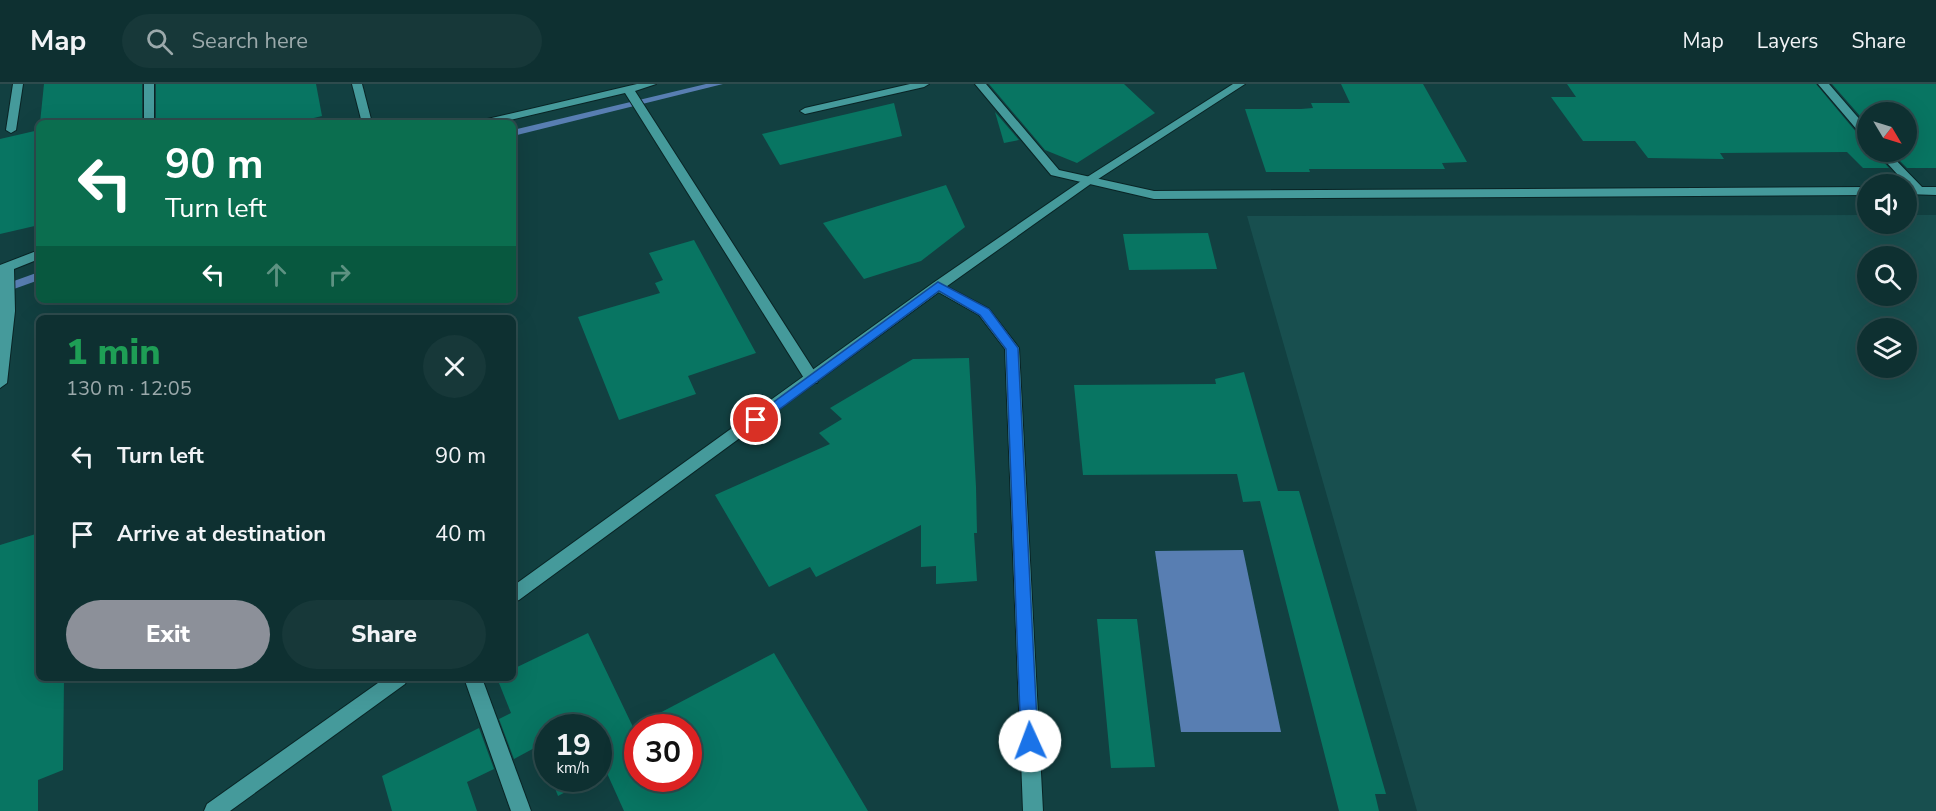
<!DOCTYPE html>
<html lang="en">
<head>
<meta charset="utf-8">
<style>
	body { margin:0; font-family:"Nunito Sans",sans-serif; background:#173839; color:#f1f3f6; height:100vh; display:flex; flex-direction:column; font-size:22px; white-space:nowrap }
	* { box-sizing:border-box; margin:0 }
	p { font-size:20px; color:#9ba9ab }
	.icon { flex:none; width:33px; height:33px; fill:none; stroke:currentColor; stroke-width:2; stroke-linecap:round; stroke-linejoin:round }
	.map { position:relative; flex:1; overflow:hidden }
	.side { position:absolute; left:36px; top:231px; width:480px; height:366px; display:flex; flex-direction:column; background:#0e3031; border-radius:9px; box-shadow:0 6px 24px #0002,0 0 0 2px #2e4b4d }
	.side>* { flex:none }
	.top-card { position:absolute; left:36px; top:36px; width:480px; height:183px; border-radius:9px; box-shadow:0 6px 24px #0002,0 0 0 2px #2e4b4d; background:#0b6e4f; color:#fff; overflow:hidden }
	.needle { width:39px; rotate:128deg }
	.controls { position:absolute; left:1857px; top:18px; display:grid; gap:12px }
	.controls a { display:grid; place-items:center; width:60px; height:60px; border-radius:50%; background:#0e3031; box-shadow:0 6px 24px #0002,0 0 0 2px #2e4b4d; font-size:30px }
	.speed { position:absolute; left:534px; top:630px; display:flex; gap:12px; font-size:30px; font-weight:700; text-align:center }
	.speed>* { display:grid; place-content:center; width:78px; height:78px; border-radius:50%; background:#0e3031; box-shadow:0 6px 24px #0002,0 0 0 2px #2e4b4d; line-height:1 }
	.speed small { font-size:15px; font-weight:400 }
	.speed .limit { border:9px solid #d22; background:#fff; color:#111 }
	.pin { position:absolute; display:grid; place-items:center; width:51px; height:51px; color:#fff; margin:-26px; border:3px solid #fff; border-radius:50%; box-shadow:0 2px 6px #0007 }
	.me { position:absolute; width:66px; margin:-33px; rotate:358deg; stroke-linejoin:round; filter:drop-shadow(0 0 4px #0008) }
	.turn { display:flex; align-items:center; gap:21px; height:126px; padding:0 30px; font-size:27px }
	.turn .icon { width:78px; height:78px; stroke-width:2.5 }
	.turn b { display:block; font-size:42px; line-height:51px }
	.lanes { display:flex; align-items:center; height:57px; padding:0 30px; background:#0003; justify-content:center; gap:30px; direction:ltr }
	.lanes .off { opacity:.35 }
	.round { display:grid; place-items:center; flex:none; width:63px; height:63px; border-radius:32px; background:#173839 }
	.overview { display:flex; align-items:center; justify-content:space-between; height:102px; padding:0 30px }
	h1 { font-size:36px; font-weight:800; line-height:45px; color:#1e9e55 }
	.button { display:flex; gap:12px; margin-top:auto; padding:12px 30px }
	.button a { flex:1; height:69px; border-radius:36px; background:#8c9099; color:#fff; font-size:24px; font-weight:800; line-height:69px; text-align:center }
	.button a+a { background:#173839; color:#f1f3f6 }
	ul { padding:0; list-style:none }
	li { display:flex; align-items:center; gap:18px; height:78px; padding:0 30px }
	li div { flex:1 }
	li b { display:block; font-size:22px }
	li em { font-style:normal }
	header { display:flex; align-items:center; gap:36px; box-sizing:border-box; height:84px; padding:0 30px; background:#0e3031; border-bottom:2px solid #2e4b4d }
	header strong { font-size:28px }
	nav { display:flex; gap:33px; margin-inline-start:auto; font-size:21px }
	.search { width:420px; height:54px; background:#173839; display:flex; align-items:center; gap:15px; box-sizing:border-box; padding:0 21px; border-radius:33px; color:#9ba9ab; font-size:22px }
	.map>svg:first-child { display:block }
</style>
</head>
<body>
<header>
<strong>Map</strong>
<div class="search"><svg class="icon" aria-label="search" viewBox="0 0 24 24"><circle cx="10" cy="10" r="6"/><path d="M15 15l6 6"/></svg>Search here</div>
<nav><a>Map</a><a>Layers</a><a>Share</a></nav>
</header>
<div class="map">
<svg width="1936" height="727" viewBox="0 0 1936 727">
	<rect width="100%" height="100%" fill="#124041"/>
	<path fill="#184f4f" fill-rule="evenodd" d="M1867,131L1868,140H1906L1907,131H1936V727H1417L1247,132ZM1868,172H1906V212H1868ZM1868,244H1906V284H1868Z"/>
	<path fill="#587eb2" d="M1243,466L1281,648H1181L1155,467Z"/>
	<g fill="none" stroke-linecap="round" stroke-linejoin="round">
		<g fill="#587eb2" fill-rule="evenodd">
			<path d="M706,0H723L513,52V46Z"/>
			<path d="M39,188V196L0,210V202Z"/>
		</g>
	</g>
	<g fill="#087562" fill-rule="evenodd">
		<path d="M44,0H142V39H40Z"/>
		<path d="M156,0H316L322,32L293,39H156Z"/>
		<path d="M989,0H1124L1155,29L1077,79L1045,66Z"/>
		<path d="M1341,0H1423L1467,78L1442,79L1445,85H1309L1310,88H1266L1245,25H1301L1313,24L1311,19H1350Z"/>
		<path d="M1567,0H1816L1862,55L1868,57V68H1875L1889,84H1863L1847,68L1720,69L1724,75L1648,74L1635,57H1583L1551,13H1576Z"/>
		<path d="M1832,0H1936V84H1907L1891,68H1906V28H1868V41Z"/>
		<path d="M894,19L902,52L780,81L762,50Z"/>
		<path d="M995,28L1019,56L1004,59Z"/>
		<path d="M39,46V141L0,150V55Z"/>
		<path d="M946,101L965,143L921,177L864,195L823,139Z"/>
		<path d="M1208,149L1217,185L1129,186L1123,150Z"/>
		<path d="M694,156L756,269L688,292L696,310L619,336L578,233L660,209L655,199L663,196L649,169Z"/>
		<path d="M969,274L976,403L977,449H974L977,497L936,500V482L921,483V441L816,493L810,483L769,503L715,411L830,360L819,349L842,335L830,324L913,275Z"/>
		<path d="M1244,288L1278,407H1299L1386,710H1375L1379,727H1339L1260,417L1243,418L1237,390L1083,391L1074,301L1216,300L1215,295Z"/>
		<path d="M39,449V594H64L63,686L38,696V727H0V461Z"/>
		<path d="M1097,535H1137L1155,683L1111,684Z"/>
		<path d="M588,549L633,643L774,569L868,727H624L606,687L598,691V644H548V685L538,662L514,675L499,635L511,629L497,594H513V585ZM638,644H688V694H638Z"/>
		<path d="M479,644L494,685L467,698L477,727H392L382,692Z"/>
		<path d="M551,694H592L558,712Z"/>
	</g>
	<g fill="none" stroke-linecap="round" stroke-linejoin="round">
		<defs>
			<g id="street">
				<path d="M13,0H23L16,46L11,49L6,46Z"/>
				<rect x="144" y="0" width="10" height="39"/>
				<path d="M352,0H362L372,39H362Z"/>
				<path d="M637,0H656L635,7L817,291L819,295L817,299H807L625,9L497,39H478L483,36Z"/>
				<path d="M910,0H929L924,3L805,30L800,27L805,24Z"/>
				<path d="M975,0H986L1059,86L1154,107L1868,103V111L1154,115L1051,91Z"/>
				<path d="M1818,0H1829L1868,45V55L1864,54Z"/>
				<path d="M1877,68H1888L1922,103H1936V111L1906,110V104L1909,103Z"/>
				<path d="M39,166V175L14,185L15,227L7,299L0,304V181Z"/>
				<path d="M938,198L989,225L1019,264L1043,727H1023L1005,265L979,231L933,205L932,202Z"/>
				<path d="M464,594H482L531,727H511Z"/>
			</g>
			<g id="secondary">
				<path d="M1233,0H1245L1092,99L943,205L519,516L513,518V502L933,199L1084,95Z"/>
				<path d="M385,594H408L405,600L230,727H204L207,720Z"/>
			</g>
		</defs>
		<use href="#street" stroke="#092425" stroke-width="2"/>
		<use href="#secondary" stroke="#092425" stroke-width="2"/>
		<use href="#street" fill="#459a9b" fill-rule="evenodd"/>
		<use href="#secondary" fill="#459a9b" fill-rule="evenodd"/>
	</g>
	<path fill="#1a73e8" stroke="#114b97" stroke-width="1.5" d="M938,198L989,225L1018,264L1038,657L1036,663L1030,665L1024,663L1021,657L1006,265L980,231L939,207L761,339L756,340L749,336Z"/>
</svg>
<div class="controls">
<a><svg class="needle" viewBox="-14 -14 28 28"><path d="M0-13l5 13h-10z" fill="#e53935"/><path d="M0 13l5-13h-10z" fill="#9ba9ab"/></svg></a>
<a><svg class="icon" aria-label="sound" viewBox="0 0 24 24"><path d="M4 9h4l5-4v14l-5-4H4zM17 9q2 3 0 6"/></svg></a>
<a><svg class="icon" aria-label="search" viewBox="0 0 24 24"><circle cx="10" cy="10" r="6"/><path d="M15 15l6 6"/></svg></a>
<a><svg class="icon" aria-label="layers" viewBox="0 0 24 24"><path d="M12 4l9 5-9 5-9-5zM3 14l9 5 9-5"/></svg></a>
</div>
<div class="speed"><div>19<small>km/h</small></div><div class="limit">30</div></div>
<div class="pin" style="left:756px;top:336px;background:#d93025"><svg class="icon" aria-label="arrive" viewBox="0 0 24 24"><path d="M6 21V4h12l-3 4 3 4H6"/></svg></div>
<svg class="me" style="left:1030px;top:657px" viewBox="-20 -20 40 40"><circle r="19" fill="#fff"/><path d="M0-13L10 11 0 6-10 11z" fill="#1a73e8"/></svg>
<div class="top-card">
<div class="turn"><svg class="icon" aria-label="left" viewBox="0 0 24 24"><path d="M17 20v-9H6M10 6l-5 5 5 5"/></svg><div><b>90 m</b>Turn left</div></div>
<div class="lanes"><svg class="icon" aria-label="left" viewBox="0 0 24 24"><path d="M17 20v-9H6M10 6l-5 5 5 5"/></svg><svg class="icon off" aria-label="ahead" viewBox="0 0 24 24"><path d="M12 20V5M6 11l6-6 6 6"/></svg><svg class="icon off" aria-label="right" viewBox="0 0 24 24"><path d="M7 20v-9h11M14 6l5 5-5 5"/></svg></div>
</div>
<section class="side">
<div class="overview"><div><h1>1 min</h1><p>130 m · 12:05</p></div><a class="round"><svg class="icon" aria-label="close" viewBox="0 0 24 24"><path d="M6 6l12 12M18 6L6 18"/></svg></a></div>
<ul>
<li><svg class="icon" aria-label="left" viewBox="0 0 24 24"><path d="M17 20v-9H6M10 6l-5 5 5 5"/></svg><div><b>Turn left</b></div><em>90 m</em></li>
<li><svg class="icon" aria-label="arrive" viewBox="0 0 24 24"><path d="M6 21V4h12l-3 4 3 4H6"/></svg><div><b>Arrive at destination</b></div><em>40 m</em></li>
</ul>
<div class="button"><a>Exit</a><a>Share</a></div>
</section>
</div>
</body>
</html>
